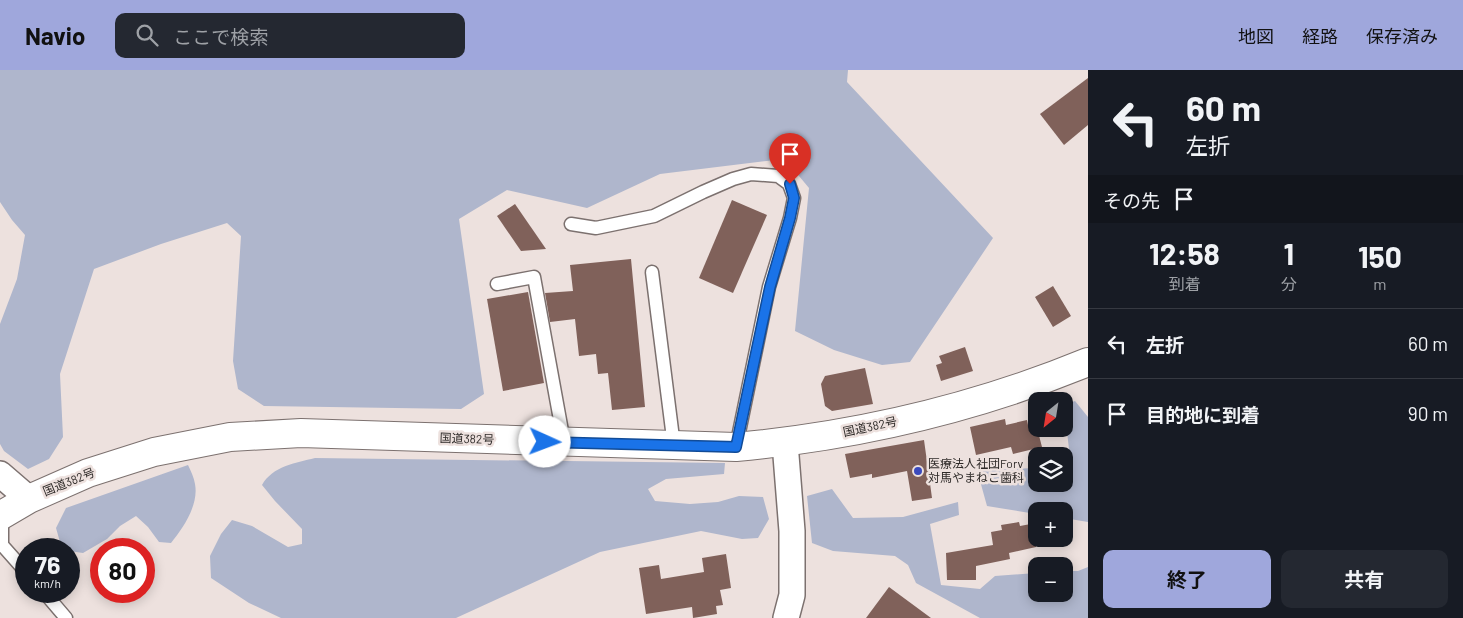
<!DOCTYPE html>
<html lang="ja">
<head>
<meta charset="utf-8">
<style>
	body { margin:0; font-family:Barlow,"Noto Sans JP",sans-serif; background:#242831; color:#f1f3f6; height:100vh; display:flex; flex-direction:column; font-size:19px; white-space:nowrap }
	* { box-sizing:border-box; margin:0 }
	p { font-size:16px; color:#9ea1a6 }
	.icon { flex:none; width:28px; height:28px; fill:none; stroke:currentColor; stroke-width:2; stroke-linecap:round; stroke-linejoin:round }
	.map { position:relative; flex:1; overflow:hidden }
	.side { display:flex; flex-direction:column; background:#171b24; width:375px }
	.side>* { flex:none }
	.hud { background:#171b24; color:#f1f3f6; overflow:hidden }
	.needle { width:32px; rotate:210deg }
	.buttons { position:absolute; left:1028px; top:322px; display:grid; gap:10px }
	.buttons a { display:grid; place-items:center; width:45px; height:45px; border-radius:10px; background:#171b24; box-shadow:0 2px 12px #0003; font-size:25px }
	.speed { position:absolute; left:15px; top:468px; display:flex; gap:10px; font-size:25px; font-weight:700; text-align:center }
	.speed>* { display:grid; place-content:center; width:65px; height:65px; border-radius:50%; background:#171b24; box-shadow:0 2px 12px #0003; line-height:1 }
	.speed small { font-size:12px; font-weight:400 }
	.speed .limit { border:8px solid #d22; background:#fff; color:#111 }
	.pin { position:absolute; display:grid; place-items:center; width:42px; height:42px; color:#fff; margin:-51px -21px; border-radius:50% 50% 50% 0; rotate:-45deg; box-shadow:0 0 5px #0007 }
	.pin .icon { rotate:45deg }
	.me { position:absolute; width:55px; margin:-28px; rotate:92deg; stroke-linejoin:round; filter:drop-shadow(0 0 4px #0008) }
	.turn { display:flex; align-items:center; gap:18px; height:105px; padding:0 15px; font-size:22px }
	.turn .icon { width:65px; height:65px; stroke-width:2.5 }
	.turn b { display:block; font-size:35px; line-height:42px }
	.then { display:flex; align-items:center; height:48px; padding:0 15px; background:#0003; gap:10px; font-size:19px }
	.eta { display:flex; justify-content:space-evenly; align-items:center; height:85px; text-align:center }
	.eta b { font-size:30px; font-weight:700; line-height:35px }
	.cta { display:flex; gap:10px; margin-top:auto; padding:10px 15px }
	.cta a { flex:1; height:58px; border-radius:10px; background:#9fa7dc; color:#111; font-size:20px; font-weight:700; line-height:58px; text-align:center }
	.cta a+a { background:#242831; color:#f1f3f6 }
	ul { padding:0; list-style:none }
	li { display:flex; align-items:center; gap:15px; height:70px; padding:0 15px; border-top:1px solid #363941 }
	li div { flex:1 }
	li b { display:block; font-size:19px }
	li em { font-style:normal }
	header { display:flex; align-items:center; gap:30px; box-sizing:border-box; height:70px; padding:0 25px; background:#9fa7dc; color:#111 }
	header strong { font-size:24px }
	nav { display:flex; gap:28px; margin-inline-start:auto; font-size:18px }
	.search { width:350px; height:45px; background:#242831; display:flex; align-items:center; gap:12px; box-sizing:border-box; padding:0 18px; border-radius:10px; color:#9ea1a6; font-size:19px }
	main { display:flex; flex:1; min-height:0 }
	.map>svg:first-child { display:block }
</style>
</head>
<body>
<header>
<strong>Navio</strong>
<div class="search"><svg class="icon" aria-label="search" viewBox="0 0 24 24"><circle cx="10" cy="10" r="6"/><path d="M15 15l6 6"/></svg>ここで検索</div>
<nav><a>地図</a><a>経路</a><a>保存済み</a></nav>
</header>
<main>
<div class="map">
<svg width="1088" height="548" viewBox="0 0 1088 548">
	<rect width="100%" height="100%" fill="#ede1de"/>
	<g fill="#afb6cc">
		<path d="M0,0H848L847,12L993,168L910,292L882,295L834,280L795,261L809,118L794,100L775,90L660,104L587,138L507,120L459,149L484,324L461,339L264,336L238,319L233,291L241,166L227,153L161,174L94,199L60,304L63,367L49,389L28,399L4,381L0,374V254L17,209L25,165L12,150L0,132Z"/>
		<path d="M1075,331L1088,347V452L1064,448V441H1036V444L987,436L977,400L1036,398V414H1064V398L1071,397L1064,335Z"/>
		<path d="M315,388L725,393L724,404L666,409L648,419L655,431L690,434L718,432L739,426L763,427L769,449L758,468L742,469L701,461L600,482L456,548H281L249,533L211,508L210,486L221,464L232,450L252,456L288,477L302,474V459L275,431L262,415C273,396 295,393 315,388Z"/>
		<path d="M188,395C191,401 194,408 195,414C199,435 183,458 171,473L159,472L148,457L136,446L120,456L107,469L83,483L69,481V479H62L56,458L66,438Z"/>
		<path d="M832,419L853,448L903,447L958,432L959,445L930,454L941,515L980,519L995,506L1036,503V524H1064V501H1078L1088,497V548H980L916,513L908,495L895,486L833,481L812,473L807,426Z"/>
	</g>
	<g fill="#80615a">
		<path d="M1088,8V55L1064,75L1040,44Z"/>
		<path d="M732,130L767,145L733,223L699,208Z"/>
		<path d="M515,134L546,179L521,181L497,146Z"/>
		<path d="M631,189L645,337L612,340L608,303L598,304L596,284L579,286L575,249L550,252L545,223L573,221L570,195Z"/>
		<path d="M1053,216L1071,246L1053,257L1035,227Z"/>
		<path d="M528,222L544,313L503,321L487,229Z"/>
		<path d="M965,277L973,301L941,311L936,295L942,293L939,286Z"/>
		<path d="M865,298L873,334L832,341L825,336L821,314L825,306Z"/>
		<path d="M1005,349L1006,355L1027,350L1028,355L1036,354L1042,377L1013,384L1011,377L976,385L970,357Z"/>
		<path d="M924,370L932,428L912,431L907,401L872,408V404L850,408L845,384Z"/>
		<path d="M1019,452L1020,456L1036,453V477L1009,483L1010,489L976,496V510H947L946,483L993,475L991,462L1002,460L1001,455Z"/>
		<path d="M726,484L731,518L720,520L723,535L716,536L717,544L693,548L692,537L646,544L639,498L659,495L661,509L704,502L702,488Z"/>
		<path d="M889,517L931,548H866Z"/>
	</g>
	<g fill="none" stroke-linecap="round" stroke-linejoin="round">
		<defs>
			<g id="service">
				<path d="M571,154L596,158L654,146L703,122L733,109L751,104L778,106L789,114L794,128L790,148L769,217L736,377"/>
				<path d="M652,202L674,376"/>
				<path d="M497,214L534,207L564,372"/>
				<path d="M2,445V475L26,502"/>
				<path d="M43,521L66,548"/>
			</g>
			<g id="minor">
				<path d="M785,373L792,461V525L786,548"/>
				<path d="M0,404L29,429"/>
			</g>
			<path id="trunk" d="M0,446L29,429L88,403L154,382L230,367L301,363L736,377C856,366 976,338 1088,292"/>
		</defs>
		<use href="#service" stroke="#7c716f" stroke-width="15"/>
		<use href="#minor" stroke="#7c716f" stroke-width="28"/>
		<use href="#trunk" stroke="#7c716f" stroke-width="30"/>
		<use href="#service" stroke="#fff" stroke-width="12"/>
		<use href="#minor" stroke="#fff" stroke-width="25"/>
		<use href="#trunk" stroke="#fff" stroke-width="28"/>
	</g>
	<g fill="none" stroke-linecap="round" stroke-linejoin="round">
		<defs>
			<path id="route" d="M545,372L736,377L770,217L790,148L794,128L790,114"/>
		</defs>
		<use href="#route" stroke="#114b97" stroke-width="12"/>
		<use href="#route" stroke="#1a73e8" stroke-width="9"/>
	</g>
	<circle fill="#3b4abd" stroke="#ede1de" stroke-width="2" cx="918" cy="401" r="5"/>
	<g text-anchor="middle" stroke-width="5" stroke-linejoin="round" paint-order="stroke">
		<g font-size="12" fill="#2e2a28" stroke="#ede1de">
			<text transform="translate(870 357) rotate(-12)" y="4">国道382号</text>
			<text transform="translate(467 369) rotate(2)" y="4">国道382号</text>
			<text transform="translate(69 412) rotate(-22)" y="4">国道382号</text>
		</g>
		<g font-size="12" fill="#2e2a28" stroke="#ede1de" text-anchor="start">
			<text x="928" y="398">医療法人社団Forv<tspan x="928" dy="14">対馬やまねこ歯科</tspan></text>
		</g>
	</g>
</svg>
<div class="buttons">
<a><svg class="needle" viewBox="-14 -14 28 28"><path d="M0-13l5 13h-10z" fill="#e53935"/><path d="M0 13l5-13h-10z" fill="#9ea1a6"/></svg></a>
<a><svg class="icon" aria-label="layers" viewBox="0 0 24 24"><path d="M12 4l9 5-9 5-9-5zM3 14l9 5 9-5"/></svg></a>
<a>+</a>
<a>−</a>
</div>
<div class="speed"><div>76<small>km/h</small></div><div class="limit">80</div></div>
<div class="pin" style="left:790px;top:114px;background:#d93025"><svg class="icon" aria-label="arrive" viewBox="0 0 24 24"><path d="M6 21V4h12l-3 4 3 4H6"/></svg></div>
<svg class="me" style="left:545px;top:372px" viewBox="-20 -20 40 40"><circle r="19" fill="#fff"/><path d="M0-13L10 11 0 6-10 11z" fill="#1a73e8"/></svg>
</div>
<section class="side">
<div class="hud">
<div class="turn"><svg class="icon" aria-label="left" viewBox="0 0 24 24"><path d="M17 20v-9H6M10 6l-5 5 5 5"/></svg><div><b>60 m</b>左折</div></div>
<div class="then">その先<svg class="icon" aria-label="arrive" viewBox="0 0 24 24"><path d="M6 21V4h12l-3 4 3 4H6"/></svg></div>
</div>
<div class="eta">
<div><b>12:58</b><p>到着</p></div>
<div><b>1</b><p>分</p></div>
<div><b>150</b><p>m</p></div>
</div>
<ul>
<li><svg class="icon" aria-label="left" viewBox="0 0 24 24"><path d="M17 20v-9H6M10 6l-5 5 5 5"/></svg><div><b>左折</b></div><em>60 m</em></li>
<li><svg class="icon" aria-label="arrive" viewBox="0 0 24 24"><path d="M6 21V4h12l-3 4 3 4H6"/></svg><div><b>目的地に到着</b></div><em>90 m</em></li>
</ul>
<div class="cta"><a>終了</a><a>共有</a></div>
</section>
</main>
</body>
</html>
